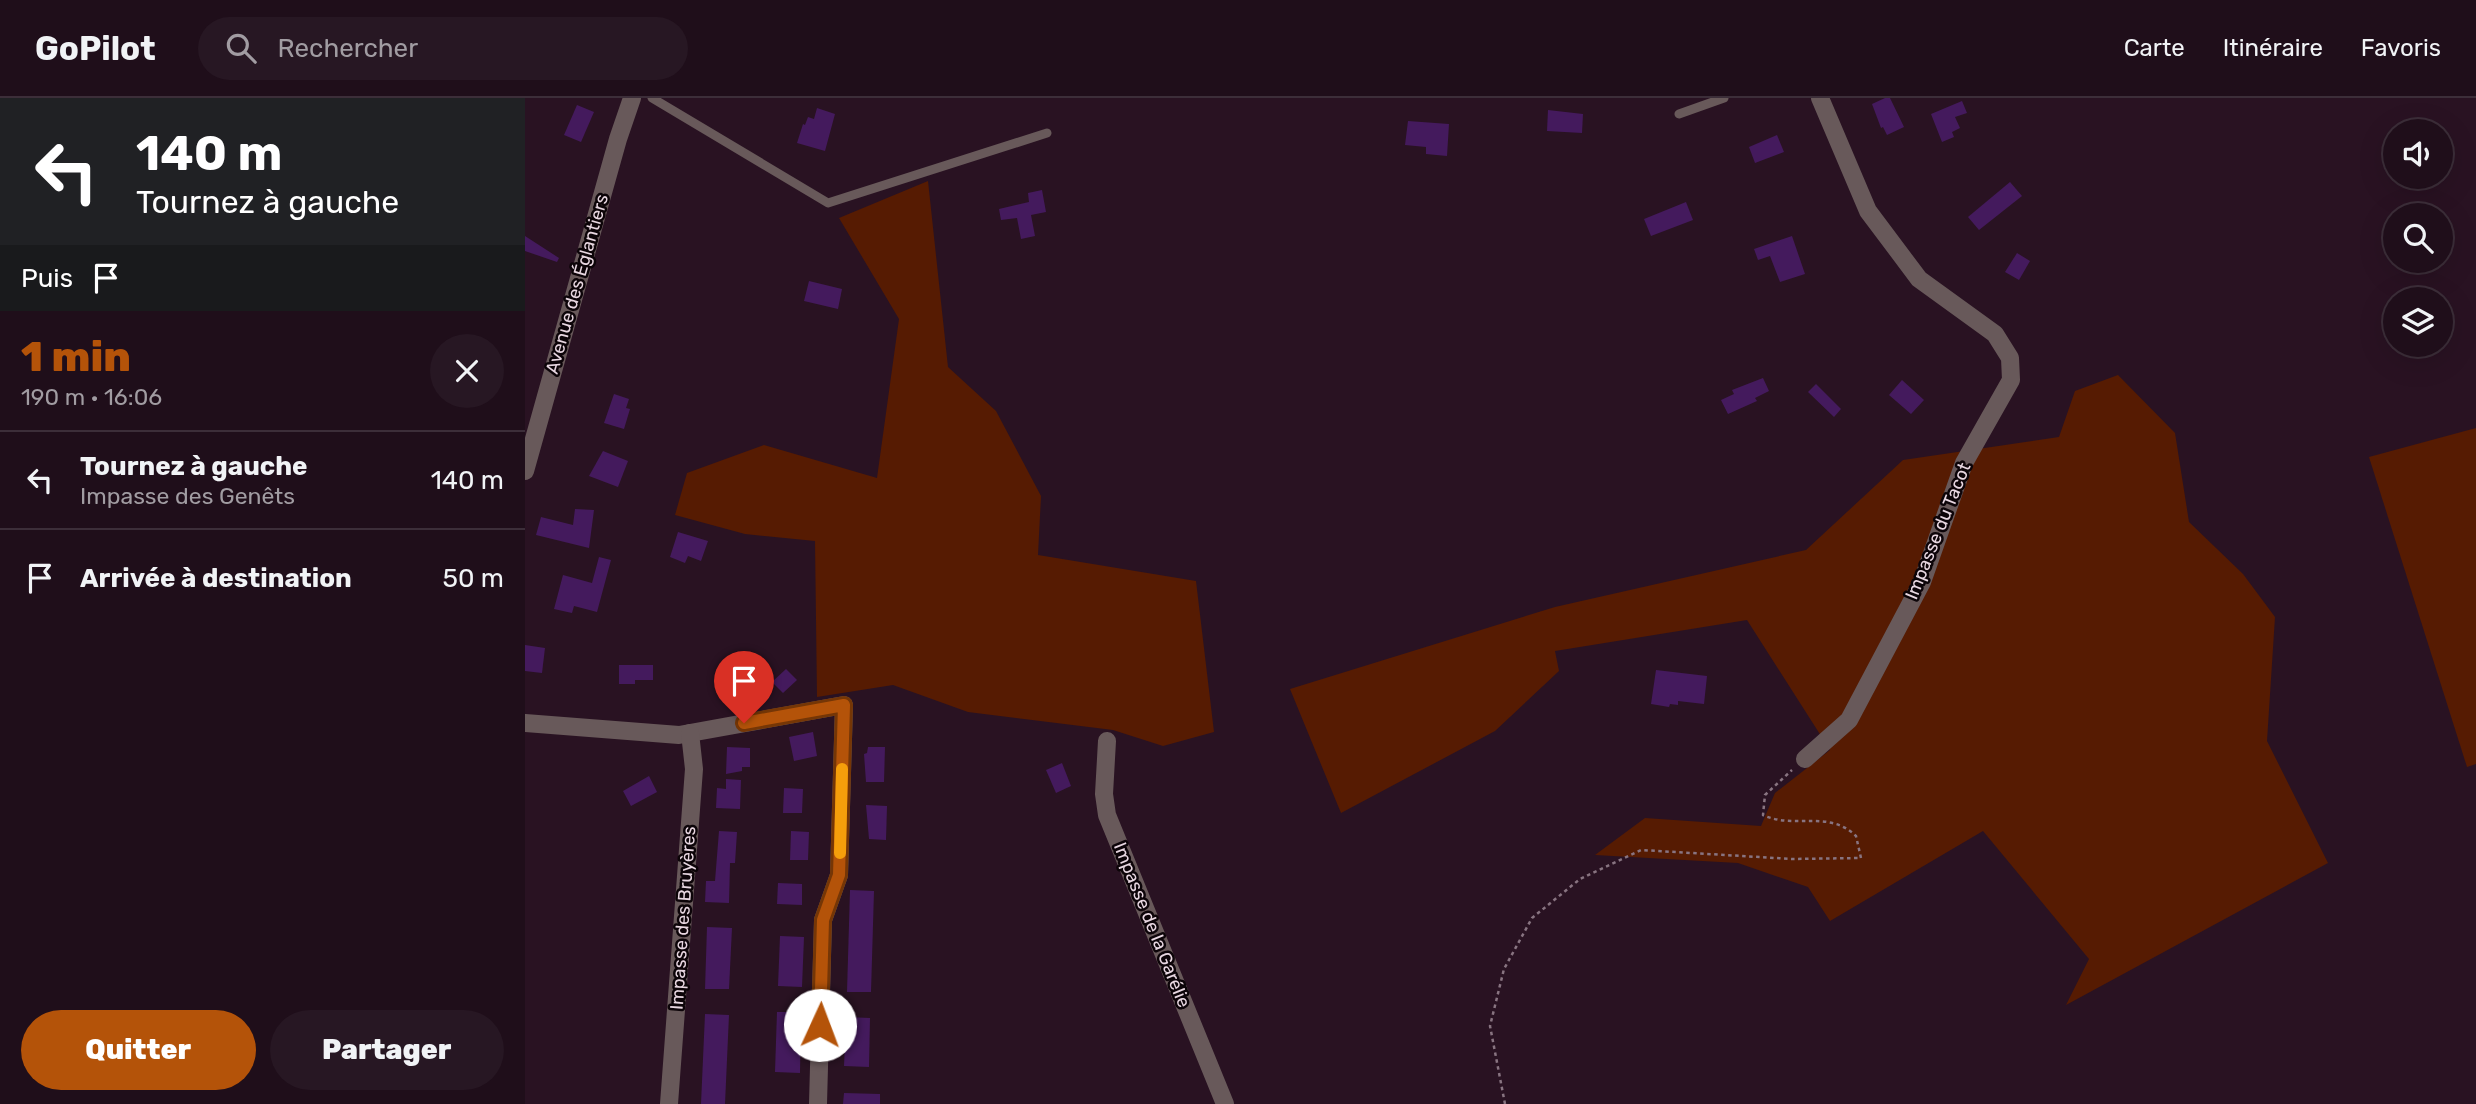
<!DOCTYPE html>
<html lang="fr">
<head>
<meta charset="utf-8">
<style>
	body { margin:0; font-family:Rubik,sans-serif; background:#271723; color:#f1f3f6; height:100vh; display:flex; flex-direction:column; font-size:26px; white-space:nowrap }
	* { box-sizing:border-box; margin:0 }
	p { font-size:23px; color:#a19ca2 }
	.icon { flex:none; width:38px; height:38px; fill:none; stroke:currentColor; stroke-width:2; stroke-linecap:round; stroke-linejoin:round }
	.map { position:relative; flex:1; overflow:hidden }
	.side { display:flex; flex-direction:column; background:#1f0e1a; width:525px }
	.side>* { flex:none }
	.banner { background:#202124; color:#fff; overflow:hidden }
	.buttons { position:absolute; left:1858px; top:21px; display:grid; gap:14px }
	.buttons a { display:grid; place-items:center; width:70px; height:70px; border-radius:50%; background:#1f0e1a; box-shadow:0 7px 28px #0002,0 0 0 2px #3c2e39; font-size:35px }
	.pin { position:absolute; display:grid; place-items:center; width:60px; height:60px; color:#fff; margin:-72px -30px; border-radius:50% 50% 50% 0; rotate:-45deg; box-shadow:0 0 7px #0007 }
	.pin .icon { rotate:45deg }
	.me { position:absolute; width:77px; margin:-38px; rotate:2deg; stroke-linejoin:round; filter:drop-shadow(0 0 5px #0008) }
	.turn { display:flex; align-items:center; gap:24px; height:147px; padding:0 21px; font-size:32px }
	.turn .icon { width:91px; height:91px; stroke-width:2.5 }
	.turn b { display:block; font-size:49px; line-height:60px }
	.then { display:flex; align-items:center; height:66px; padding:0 21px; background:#0003; gap:14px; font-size:26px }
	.round { display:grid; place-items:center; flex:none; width:74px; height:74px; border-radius:37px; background:#271723 }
	.summary { display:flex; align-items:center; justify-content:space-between; height:119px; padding:0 21px }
	h1 { font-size:42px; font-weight:800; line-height:52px; color:#b45309 }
	.action { display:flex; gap:14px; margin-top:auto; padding:14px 21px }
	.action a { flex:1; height:80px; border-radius:42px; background:#b45309; color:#fff; font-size:28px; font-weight:800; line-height:80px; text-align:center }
	.action a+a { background:#271723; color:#f1f3f6 }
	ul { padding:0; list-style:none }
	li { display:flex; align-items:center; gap:21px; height:98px; padding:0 21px; border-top:2px solid #3c2e39 }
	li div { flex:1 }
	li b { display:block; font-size:26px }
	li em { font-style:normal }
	header { display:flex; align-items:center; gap:42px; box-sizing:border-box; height:98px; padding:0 35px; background:#1f0e1a; border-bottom:2px solid #3c2e39 }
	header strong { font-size:33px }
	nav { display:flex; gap:38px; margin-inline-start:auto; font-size:24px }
	.search { width:490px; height:63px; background:#271723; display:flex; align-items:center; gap:18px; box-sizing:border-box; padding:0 24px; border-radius:38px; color:#a19ca2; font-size:26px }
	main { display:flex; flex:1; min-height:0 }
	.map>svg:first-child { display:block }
</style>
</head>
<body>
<header>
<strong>GoPilot</strong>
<div class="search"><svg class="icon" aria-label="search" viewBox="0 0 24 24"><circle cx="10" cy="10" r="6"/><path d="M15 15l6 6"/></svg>Rechercher</div>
<nav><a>Carte</a><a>Itinéraire</a><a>Favoris</a></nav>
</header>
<main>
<section class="side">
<div class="banner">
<div class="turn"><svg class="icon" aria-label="left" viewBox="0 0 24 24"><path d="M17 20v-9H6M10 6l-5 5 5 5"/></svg><div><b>140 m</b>Tournez à gauche</div></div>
<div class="then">Puis<svg class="icon" aria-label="arrive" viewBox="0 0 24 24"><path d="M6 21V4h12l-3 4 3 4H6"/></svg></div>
</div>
<div class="summary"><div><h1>1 min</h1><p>190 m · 16:06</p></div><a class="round"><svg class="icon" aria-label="close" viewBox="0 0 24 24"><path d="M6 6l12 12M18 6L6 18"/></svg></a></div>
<ul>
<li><svg class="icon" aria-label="left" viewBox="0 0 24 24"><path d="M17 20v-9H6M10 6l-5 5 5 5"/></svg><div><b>Tournez à gauche</b><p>Impasse des Genêts</p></div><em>140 m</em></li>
<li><svg class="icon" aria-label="arrive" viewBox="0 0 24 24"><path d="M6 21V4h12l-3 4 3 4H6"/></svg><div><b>Arrivée à destination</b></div><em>50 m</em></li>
</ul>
<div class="action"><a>Quitter</a><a>Partager</a></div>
</section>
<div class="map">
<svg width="1951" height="1006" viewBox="0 0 1951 1006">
	<rect width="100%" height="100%" fill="#291222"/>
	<g fill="#561b02">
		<path d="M403,83L423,269L471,313L516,398L513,457L671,483L689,634L638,648L588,632L443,614L368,587L292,599L290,443L220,436L150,417L162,375L239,347L352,380L374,221L314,120Z"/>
		<path d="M1593,277L1650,335L1664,424L1718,476L1750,519L1742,643L1803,765L1541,907L1564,861L1458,733L1305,823L1283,789L1213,765L1070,757L1120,720L1236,728L1250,695L1305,652L1222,522L1030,553L1034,573L970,633L816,715L765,591L1030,509L1281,452L1378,362L1534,339L1550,293Z"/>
		<path d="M1951,330V666L1942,669L1844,359Z"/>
	</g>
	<g fill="#441a5d">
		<path d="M1360,0H1365L1379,29L1362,37L1358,29L1356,30L1347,6Z"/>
		<path d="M1437,3L1442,15L1430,19L1435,30L1427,34L1429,39L1417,44L1406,16Z"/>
		<path d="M52,7L69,14L56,44L39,37Z"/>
		<path d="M292,10L310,16L300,53L272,45L278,26L280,27L283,19L289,21Z"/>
		<path d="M1023,12L1058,16L1057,35L1022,33Z"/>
		<path d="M883,23L924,26L922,58L901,56V49L880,47Z"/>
		<path d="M1252,37L1259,54L1230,65L1224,49Z"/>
		<path d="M1485,84L1497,98L1454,132L1443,119Z"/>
		<path d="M517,92L521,114L506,117L510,138L496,141L492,120L476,122L474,111L504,104L503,95Z"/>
		<path d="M1161,104L1168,122L1126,138L1119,121Z"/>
		<path d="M0,138L34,160L32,164L0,153Z"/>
		<path d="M1267,138L1280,176L1255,184L1245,158L1233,162L1229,151Z"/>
		<path d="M1492,155L1505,163L1494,182L1480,174Z"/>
		<path d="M284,183L317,191L313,211L279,203Z"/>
		<path d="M1238,280L1244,293L1230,300L1232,303L1203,316L1196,302L1209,296L1207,292Z"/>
		<path d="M1377,282L1399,302L1386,316L1364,297Z"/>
		<path d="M1291,286L1316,311L1309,319L1283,294Z"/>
		<path d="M89,296L104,301L101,310L105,311L99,331L79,325Z"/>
		<path d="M78,353L103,363L93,389L64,378Z"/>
		<path d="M50,411L69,412L64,450L11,437L16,419L48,427Z"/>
		<path d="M153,434L183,443L176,463L163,458L160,465L145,459Z"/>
		<path d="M74,459L86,462L72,514L49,508L47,515L29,511L38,477L67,485Z"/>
		<path d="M0,547L20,550L17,575L0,573Z"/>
		<path d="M209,558L214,563L219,559L231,571L207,594L198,585L205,578L199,567Z"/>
		<path d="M94,567H128V582H110V586H94Z"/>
		<path d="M261,571L272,582L258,595L247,584Z"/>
		<path d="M1131,572L1182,578L1179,606L1153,603V607L1145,606L1144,609L1126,606Z"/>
		<path d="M288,634L292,658L269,663L264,639Z"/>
		<path d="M202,649L225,650V669H217V673L201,676Z"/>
		<path d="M343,649H360L359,684H341L339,656L342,655Z"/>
		<path d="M537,665L546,688L531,695L521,672Z"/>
		<path d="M124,678L132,694L106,708L98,693Z"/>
		<path d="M201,681L216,682L215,711L191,710L192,690L201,691Z"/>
		<path d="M259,690L278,691L277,715H258Z"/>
		<path d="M341,707L362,708L361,742L344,741Z"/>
		<path d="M194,733L212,734L210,765H205L204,805L180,804L181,783H190Z"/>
		<path d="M266,733L284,734L283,762H265Z"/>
		<path d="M253,785L277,786V807L252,806Z"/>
		<path d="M325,792L349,793L346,894H322Z"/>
		<path d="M182,829L207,830L204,891H180Z"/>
		<path d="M255,838L279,839L277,889L253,888Z"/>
		<path d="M252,914H276L275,975L250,974Z"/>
		<path d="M180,916L204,917L200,1006H176Z"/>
		<path d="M321,919L345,920L344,969L319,968Z"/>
		<path d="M319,995L355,996V1006H318Z"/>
	</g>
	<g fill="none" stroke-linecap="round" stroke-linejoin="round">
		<path stroke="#887481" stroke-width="2.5" stroke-dasharray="3.5 3.5" stroke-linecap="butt" d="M980,1006L965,928L979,871L1007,820L1055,781L1116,752L1267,761L1336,760L1331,738C1303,711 1270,732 1238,717L1240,697L1267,672"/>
		<g stroke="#68595a" stroke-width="9">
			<path d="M127,0L303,105L522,35"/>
			<path d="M1154,16L1199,0"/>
		</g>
		<g stroke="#68595a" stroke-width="18">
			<path d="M0,373L93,41L107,0"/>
			<path d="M0,625L154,637L319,607L314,777L298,822L293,1006"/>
			<path d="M582,643L579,696L582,717L700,1006"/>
			<path d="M1280,661L1324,622L1397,484L1439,365L1486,282L1485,260L1470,236L1394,181L1343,113L1295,0"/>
			<path d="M144,1006L169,671L165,635"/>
		</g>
	</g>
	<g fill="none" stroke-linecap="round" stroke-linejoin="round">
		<defs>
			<path id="route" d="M219,625L319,607L314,777L298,822L295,927"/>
		</defs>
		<use href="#route" stroke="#753606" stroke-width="18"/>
		<use href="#route" stroke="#b45309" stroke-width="12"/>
		<path stroke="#f59e0b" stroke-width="12" d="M315,755L317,671"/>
	</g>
	<g text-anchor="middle" stroke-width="5" stroke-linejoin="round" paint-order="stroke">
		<g font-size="18" fill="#e8d7e1" stroke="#0c0408">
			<text transform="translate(52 186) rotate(-74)" y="6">Avenue des Églantiers</text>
			<text transform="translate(1413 433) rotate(-68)" y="6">Impasse du Tacot</text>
			<text transform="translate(158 820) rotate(-86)" y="6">Impasse des Bruyères</text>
			<text transform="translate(627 827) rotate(68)" y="6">Impasse de la Garélie</text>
		</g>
	</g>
</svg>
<div class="buttons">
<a><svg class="icon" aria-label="sound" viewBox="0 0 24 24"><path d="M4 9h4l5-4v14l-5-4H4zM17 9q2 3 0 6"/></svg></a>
<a><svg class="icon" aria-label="search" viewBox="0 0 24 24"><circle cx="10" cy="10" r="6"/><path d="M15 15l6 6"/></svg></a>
<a><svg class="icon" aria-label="layers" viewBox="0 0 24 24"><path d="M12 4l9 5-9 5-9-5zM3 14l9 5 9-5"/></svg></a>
</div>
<div class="pin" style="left:219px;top:625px;background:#d93025"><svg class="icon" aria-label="arrive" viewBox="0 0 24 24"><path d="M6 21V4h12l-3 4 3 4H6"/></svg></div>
<svg class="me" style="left:295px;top:927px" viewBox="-20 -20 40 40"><circle r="19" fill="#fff"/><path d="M0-13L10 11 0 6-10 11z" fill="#b45309"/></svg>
</div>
</main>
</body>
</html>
